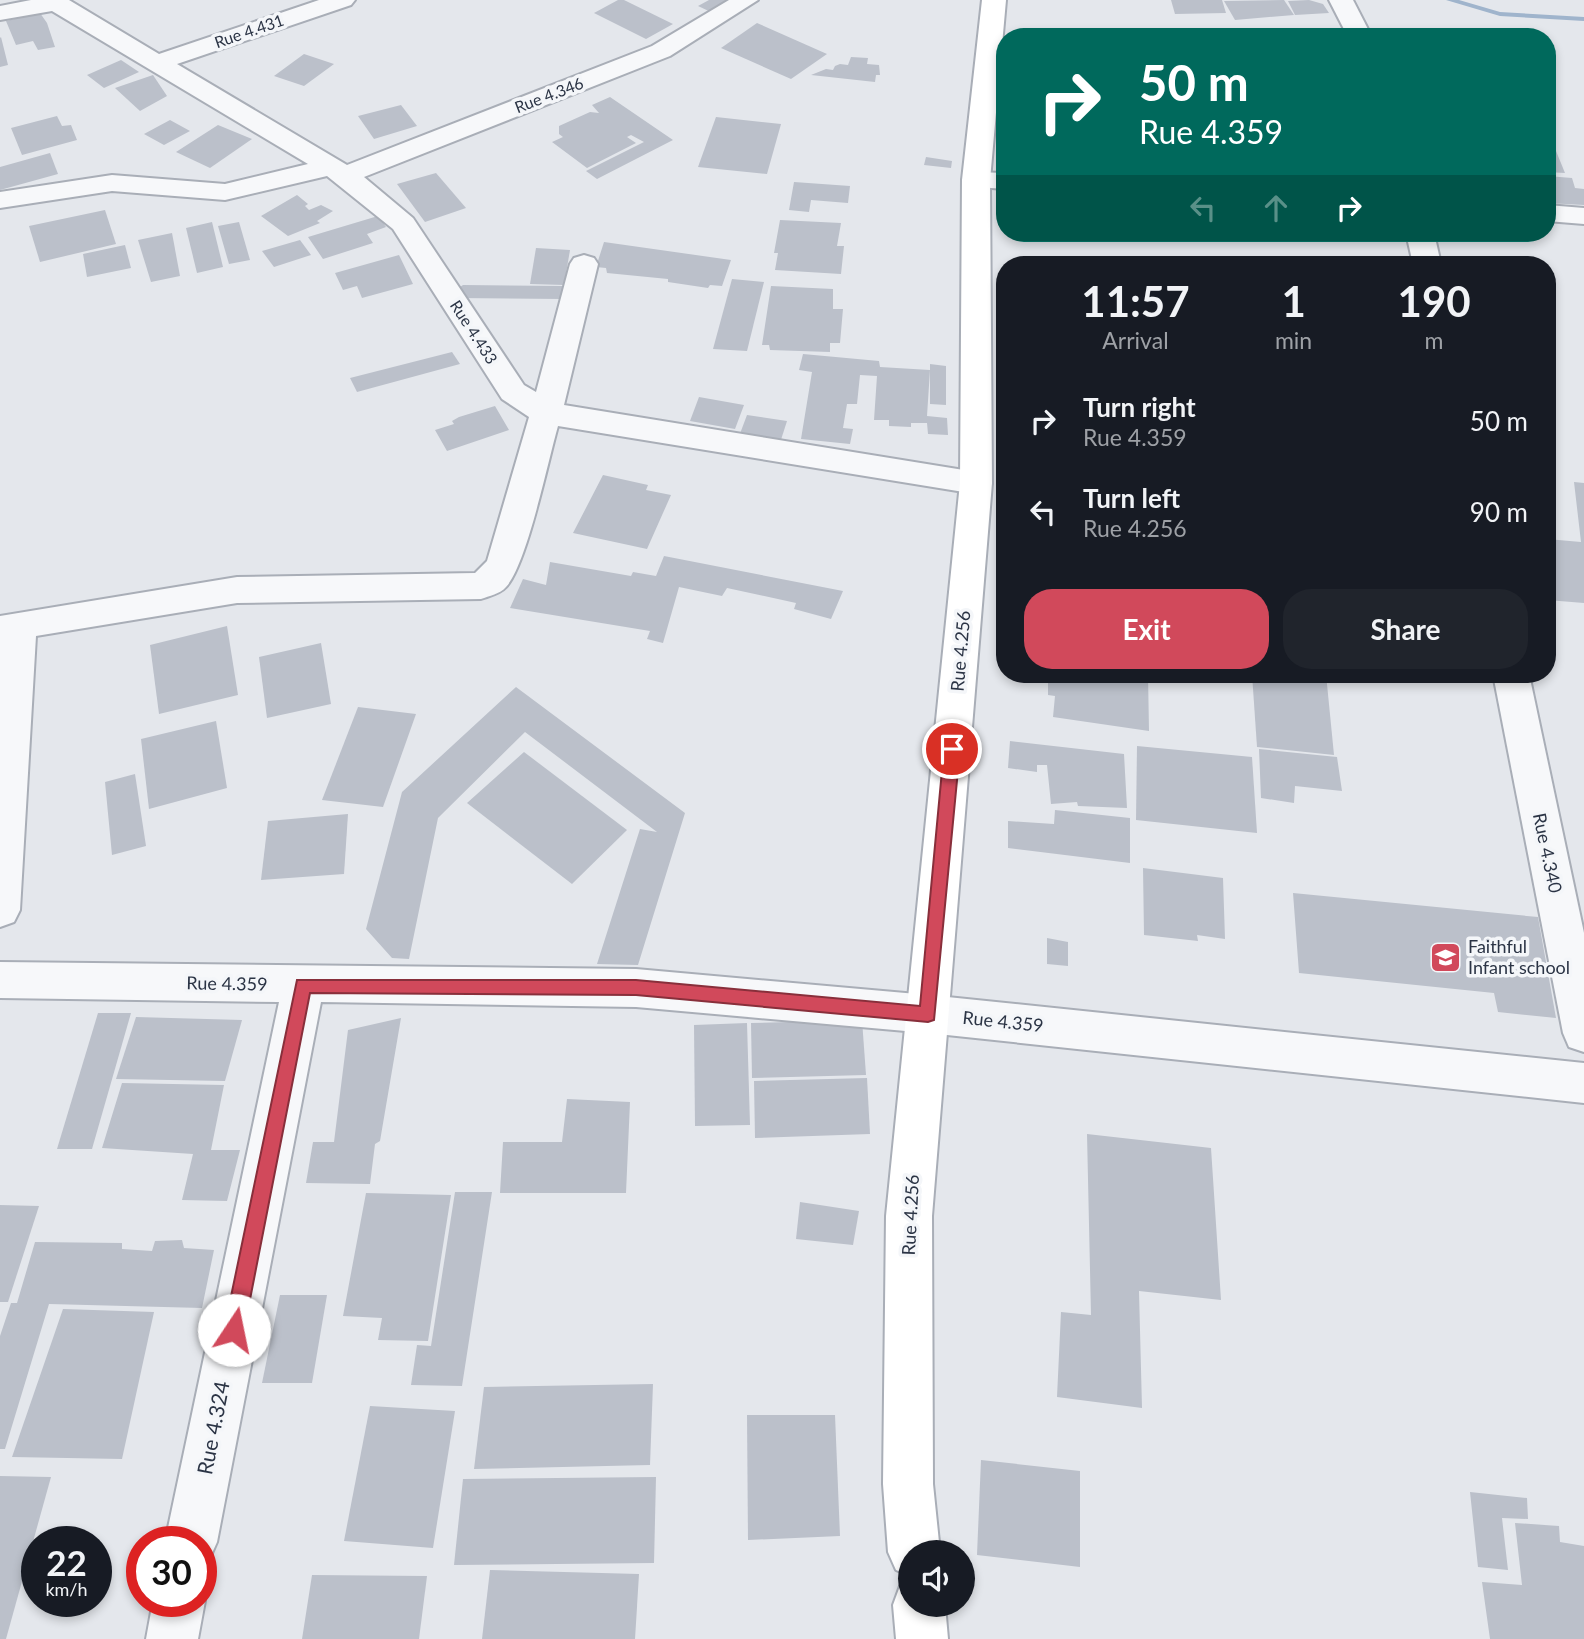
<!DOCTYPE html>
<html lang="en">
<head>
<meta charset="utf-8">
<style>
	body { margin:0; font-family:Lato,sans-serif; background:#20242c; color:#f1f3f6; height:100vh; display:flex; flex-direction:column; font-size:26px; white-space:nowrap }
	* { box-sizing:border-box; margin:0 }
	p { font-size:23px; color:#9ea1a6 }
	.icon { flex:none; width:38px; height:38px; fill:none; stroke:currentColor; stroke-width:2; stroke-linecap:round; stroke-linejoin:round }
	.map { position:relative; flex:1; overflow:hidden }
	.details { position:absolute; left:996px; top:256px; width:560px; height:427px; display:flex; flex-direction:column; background:#171b24; border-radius:28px; box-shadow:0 4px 10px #0003 }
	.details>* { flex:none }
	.top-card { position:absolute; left:996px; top:28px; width:560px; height:214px; border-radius:28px; box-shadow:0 4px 10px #0003; background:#00695c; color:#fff; overflow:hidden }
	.tools { position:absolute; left:898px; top:1540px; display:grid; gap:14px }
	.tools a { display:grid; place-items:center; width:77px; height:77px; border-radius:50%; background:#171b24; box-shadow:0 4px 10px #0003; font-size:35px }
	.speed { position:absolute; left:21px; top:1526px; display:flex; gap:14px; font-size:35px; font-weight:700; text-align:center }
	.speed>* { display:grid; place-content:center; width:91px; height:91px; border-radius:50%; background:#171b24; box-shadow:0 4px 10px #0003; line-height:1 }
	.speed small { font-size:18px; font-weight:400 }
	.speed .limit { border:10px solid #d22; background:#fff; color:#111 }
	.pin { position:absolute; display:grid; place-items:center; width:60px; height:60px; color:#fff; margin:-30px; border:4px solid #fff; border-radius:50%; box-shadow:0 2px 7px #0007 }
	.me { position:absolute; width:77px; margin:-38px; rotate:11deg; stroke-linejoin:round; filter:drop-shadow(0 0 5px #0008) }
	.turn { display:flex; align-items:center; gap:24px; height:147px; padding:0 28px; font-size:32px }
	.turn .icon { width:91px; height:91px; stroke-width:2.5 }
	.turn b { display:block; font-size:49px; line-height:60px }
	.lanes { display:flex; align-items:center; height:66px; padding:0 28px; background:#0003; justify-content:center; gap:35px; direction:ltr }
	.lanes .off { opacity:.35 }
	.eta { display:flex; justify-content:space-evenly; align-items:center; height:119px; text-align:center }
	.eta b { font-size:42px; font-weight:700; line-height:49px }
	.primary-button { display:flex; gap:14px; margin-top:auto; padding:14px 28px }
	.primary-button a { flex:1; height:80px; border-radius:28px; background:#d1495b; color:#fff; font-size:28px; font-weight:700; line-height:80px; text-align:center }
	.primary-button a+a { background:#20242c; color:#f1f3f6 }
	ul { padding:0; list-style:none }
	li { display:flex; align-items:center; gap:21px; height:91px; padding:0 28px }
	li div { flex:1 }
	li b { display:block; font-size:26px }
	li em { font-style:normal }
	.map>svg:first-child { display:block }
</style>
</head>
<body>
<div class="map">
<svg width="1584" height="1639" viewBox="0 0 1584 1639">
	<rect width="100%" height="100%" fill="#e4e7ec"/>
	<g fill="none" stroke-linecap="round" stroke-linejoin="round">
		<path fill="#9fb4cc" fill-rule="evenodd" d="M1446,0H1459L1500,12L1584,17V21L1500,16Z"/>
	</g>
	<g fill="#bbc0ca">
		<path d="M618,0H624L673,24L646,39L594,13Z"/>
		<path d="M709,0H733L713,13L698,6Z"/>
		<path d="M1171,0H1222L1226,13L1175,14Z"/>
		<path d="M1284,0L1294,15L1235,20L1224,1Z"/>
		<path d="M1309,0L1323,4L1329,13L1295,15L1288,1Z"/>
		<path d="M40,13L47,23L55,47L38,50L33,41L16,45L6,21Z"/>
		<path d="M757,23L827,54L791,79L721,48Z"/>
		<path d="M1,37L8,65L0,67V38Z"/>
		<path d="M304,54L334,64L304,86L274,76Z"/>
		<path d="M851,57L868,58L867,64L879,65L880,75H876L875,82L811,75L826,69L833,70L835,66L840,64L848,65Z"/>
		<path d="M121,60L139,72L104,88L87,75Z"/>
		<path d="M153,75L167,96L140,111L115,88Z"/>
		<path d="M610,97L673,140L597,179L586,171L644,142L631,135L627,137L636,143L587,168L552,142L563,137L559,134V126L590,112L599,113L592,105Z"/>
		<path d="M401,105L417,126L374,139L358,116Z"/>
		<path d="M57,116L62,126L71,125L77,140L22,155L11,128Z"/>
		<path d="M716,117L781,124L767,174L698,167Z"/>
		<path d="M170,120L190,131L164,145L144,134Z"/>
		<path d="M218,125L252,139L210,168L176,152Z"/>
		<path d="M1547,129L1565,173L1547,172Z"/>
		<path d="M50,153L58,174L0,190V167Z"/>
		<path d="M926,157L952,161L951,168L924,165Z"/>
		<path d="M436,173L466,208L425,222L397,184Z"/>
		<path d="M1547,176L1572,178L1575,188L1584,189V205L1547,203Z"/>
		<path d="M794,182L850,186L848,203L811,200L809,212L789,210Z"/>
		<path d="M297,195L308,204L305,206L309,210L321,205L333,211L317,221L320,223L288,236L261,216Z"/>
		<path d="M105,210L116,244L40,262L29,226Z"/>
		<path d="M378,216L386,227L367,234L373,243L323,259L308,237Z"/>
		<path d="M780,220L841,223L837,246H844L841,274L775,270L778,253H774Z"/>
		<path d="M212,222L223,267L197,273L186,228Z"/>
		<path d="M239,222L250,260L229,264L218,226Z"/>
		<path d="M172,233L180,276L151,282L138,240Z"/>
		<path d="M300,240L311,255L274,267L262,251Z"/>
		<path d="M604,242L731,260L722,286L710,285L708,288L668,282V279L607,273L606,268L596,267Z"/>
		<path d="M125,245L131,268L87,277L83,254Z"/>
		<path d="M536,248L570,250L564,285L530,284Z"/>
		<path d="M399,255L413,284L362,298L357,286L343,290L335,273Z"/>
		<path d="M732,279L764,282L747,351L713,349Z"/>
		<path d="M463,285L564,286L562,299L456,298L457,289Z"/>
		<path d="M771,286L833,289V309H843L840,343H830V352L770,350L769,345H762Z"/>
		<path d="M452,352L460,364L357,392L350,378Z"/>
		<path d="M803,354L879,361L880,367L930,370L927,416L947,418L948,435L928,434L927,423H911V427L889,426V420H874L877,376L860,375L857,404H847L843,428L853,429L850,444L801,439L812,372L799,370Z"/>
		<path d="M930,364L946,366V405L930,404Z"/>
		<path d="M699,397L744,405L735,429L690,421Z"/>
		<path d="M495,406L509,430L447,451L435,430L454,424L452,421L459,417Z"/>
		<path d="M747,415L787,421L779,446L738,439Z"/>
		<path d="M603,475L648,485L646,490L671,495L647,549L573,533Z"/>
		<path d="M1574,482L1584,483V603L1547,600V539L1581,542Z"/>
		<path d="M664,556L843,591L831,619L794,609L796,603L727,588L722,596L679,587L663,643L647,639L650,631L510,608L523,579L546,585L550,562L631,576L633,572L656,576Z"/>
		<path d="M227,626L238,695L159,714L150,645Z"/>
		<path d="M321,643L331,704L267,718L259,657Z"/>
		<path d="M1048,674H1148L1149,731L1053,717L1055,696L1048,695Z"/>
		<path d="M1252,674H1326L1334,755L1257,747Z"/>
		<path d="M516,687L685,813L638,965L597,964L640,829L657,832L525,732L438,818L409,959L392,958L366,929L402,792Z"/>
		<path d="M358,707L416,714L383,807L322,800Z"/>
		<path d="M216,721L227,788L149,809L141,739Z"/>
		<path d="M1010,741L1124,754L1127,808L1078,806L1077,802L1051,804L1047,765H1037V772L1008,768Z"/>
		<path d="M1137,746L1252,757L1257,833L1136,820Z"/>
		<path d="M1259,749L1337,757L1342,791L1295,786L1294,803L1261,798Z"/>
		<path d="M524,752L627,830L572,884L467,803Z"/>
		<path d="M135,774L146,846L112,855L105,782Z"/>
		<path d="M1055,810L1130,818V863L1008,848V821L1054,824Z"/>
		<path d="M348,814L344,874L261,880L268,821Z"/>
		<path d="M1143,868L1223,878L1225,939L1197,935L1198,941L1144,935Z"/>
		<path d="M1293,893L1538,917L1556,1018L1498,1012L1494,993L1299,973Z"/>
		<path d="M1047,938L1068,942V966L1047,964Z"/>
		<path d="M98,1013H131L92,1149H57Z"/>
		<path d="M136,1017L242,1020L225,1081L116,1079Z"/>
		<path d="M401,1018L380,1141L375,1144L370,1184L306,1183L313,1142H334L348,1030Z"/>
		<path d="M862,1020L866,1075L752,1078L751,1023Z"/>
		<path d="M747,1023L750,1125L695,1126L694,1025Z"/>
		<path d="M867,1078L870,1134L755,1138L754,1081Z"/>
		<path d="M122,1083L224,1085L211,1150H240L227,1201L182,1200L193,1154L102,1148Z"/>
		<path d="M567,1099L630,1102L626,1193H500L503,1142H562Z"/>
		<path d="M1087,1134L1211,1148L1221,1300L1139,1291L1142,1408L1057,1397L1061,1312L1091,1315Z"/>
		<path d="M455,1192H492L462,1386L411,1385L417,1345L431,1346Z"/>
		<path d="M366,1193L451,1195L428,1341L378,1340L382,1318L343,1316Z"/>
		<path d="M800,1202L859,1211L853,1245L796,1239Z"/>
		<path d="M0,1205L39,1206L8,1302H0Z"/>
		<path d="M182,1240L184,1248L214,1250L202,1308L49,1304L5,1449H0V1336L11,1303H17L35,1242L122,1243V1249L152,1251L155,1241Z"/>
		<path d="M280,1295H327L312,1383H262Z"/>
		<path d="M63,1309L154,1312L122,1459L12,1457Z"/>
		<path d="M653,1384L650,1465L474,1469L484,1387Z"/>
		<path d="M370,1406L455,1411L433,1548L344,1541Z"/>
		<path d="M747,1415H835L840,1536L748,1540Z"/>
		<path d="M981,1460L1080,1471V1567L977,1555Z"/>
		<path d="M0,1476L51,1477L6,1639H0Z"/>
		<path d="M656,1477L654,1563L454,1565L463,1479Z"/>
		<path d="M1470,1492L1527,1498L1528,1519L1502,1518L1508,1570L1478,1567Z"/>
		<path d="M1515,1523L1559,1526L1560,1542L1584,1546V1639H1490L1482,1582L1522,1585Z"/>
		<path d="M490,1570L639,1574L635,1639H482Z"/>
		<path d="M312,1575L427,1576L419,1639H302Z"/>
	</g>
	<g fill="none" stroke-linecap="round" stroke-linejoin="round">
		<defs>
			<g id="street">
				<path d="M31,0H69L159,54L319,0H355L351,5L177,64L347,165L652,46L729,0H758L670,56L364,177L413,218L524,385L536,392L570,264L574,258L584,255L594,258L598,264L564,405L976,472L988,475L992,483L988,491L976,494L558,426C548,461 527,564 506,587C500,594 489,596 481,599L237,603L36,636L20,910L14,922L0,927V616L237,577L475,573L487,561L529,417L502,399L393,229L327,176L225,200L112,191L0,208V192L112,175L225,184L308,164L52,11L0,20V6Z"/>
				<path d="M1329,0H1353L1372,37H1348Z"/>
				<path d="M976,172L1004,173V189L966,186L962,180L966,174Z"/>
				<path d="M1547,205L1584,208V224L1547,221Z"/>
				<path d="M1406,233H1434L1441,264H1413Z"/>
				<path d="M1493,674H1529L1584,933V1052L1569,1047L1563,1033Z"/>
				<path d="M0,962L636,969L928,995L1584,1063V1103L928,1033L636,1007L321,1002L217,1542L209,1560L201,1563V1542H165L279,1002L0,998Z"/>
				<path d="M201,1592L205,1601L198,1639H146L153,1601H201Z"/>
			</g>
			<g id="secondary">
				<path d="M982,0H1006L990,180L992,483L932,1216L933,1484L940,1552H910V1576L896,1570L888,1552L883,1484L886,1216L960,483L962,180Z"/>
				<path d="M910,1583V1605H945L948,1639H896L893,1605L900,1586Z"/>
			</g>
		</defs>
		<use href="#street" stroke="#a9aeb7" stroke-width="4"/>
		<use href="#secondary" stroke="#a9aeb7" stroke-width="4"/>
		<use href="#street" fill="#f7f8fa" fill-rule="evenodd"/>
		<use href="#secondary" fill="#fff" fill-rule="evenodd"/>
	</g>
	<path fill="#d1495b" stroke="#882f3b" stroke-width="2" d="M952,743L960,749L934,1020L928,1022L636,995L310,993L244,1330L241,1337L234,1340L227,1337L224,1330L297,980H636L920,1006L944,749Z"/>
	<defs>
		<symbol id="school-square" viewBox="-11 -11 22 22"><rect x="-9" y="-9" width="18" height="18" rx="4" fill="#d1495b" stroke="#f4f6f9"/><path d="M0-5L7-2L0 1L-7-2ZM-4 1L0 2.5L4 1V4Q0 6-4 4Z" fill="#fff"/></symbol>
	</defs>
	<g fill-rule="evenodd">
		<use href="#school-square" x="1428" y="940" width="35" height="35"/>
	</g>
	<g text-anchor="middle" stroke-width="7" stroke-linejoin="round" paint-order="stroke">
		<g font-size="16" fill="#2b3445" stroke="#f4f6f9">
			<text transform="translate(249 31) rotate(-19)" y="6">Rue 4.431</text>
			<text transform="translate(549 95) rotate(-21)" y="6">Rue 4.346</text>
			<text transform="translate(474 332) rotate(57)" y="6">Rue 4.433</text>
		</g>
		<g font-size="18" fill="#2b3445" stroke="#f4f6f9">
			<text transform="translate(961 651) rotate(-85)" y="6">Rue 4.256</text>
			<text transform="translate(1547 853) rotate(78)" y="6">Rue 4.340</text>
			<text transform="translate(227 984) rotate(1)" y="6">Rue 4.359</text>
			<text transform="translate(1003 1022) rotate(6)" y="6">Rue 4.359</text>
			<text transform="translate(911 1215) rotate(-87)" y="6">Rue 4.256</text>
		</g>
		<g font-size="18" fill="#2b3445" stroke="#f4f6f9" text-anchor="start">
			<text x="1468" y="953">Faithful<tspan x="1468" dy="21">Infant school</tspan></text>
		</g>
		<g font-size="21" fill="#2b3445" stroke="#f4f6f9">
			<text transform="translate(214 1428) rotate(-79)" y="7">Rue 4.324</text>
		</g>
	</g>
</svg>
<div class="tools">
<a><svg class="icon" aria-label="sound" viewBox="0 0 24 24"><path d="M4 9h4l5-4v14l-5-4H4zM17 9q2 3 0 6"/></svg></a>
</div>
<div class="speed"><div>22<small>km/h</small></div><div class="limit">30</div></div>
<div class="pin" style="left:952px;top:749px;background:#d93025"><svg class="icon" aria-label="arrive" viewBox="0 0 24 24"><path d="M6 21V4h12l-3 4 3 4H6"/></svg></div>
<svg class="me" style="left:234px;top:1330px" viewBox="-20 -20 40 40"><circle r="19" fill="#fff"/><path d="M0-13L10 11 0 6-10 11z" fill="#d1495b"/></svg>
<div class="top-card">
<div class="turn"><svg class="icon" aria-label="right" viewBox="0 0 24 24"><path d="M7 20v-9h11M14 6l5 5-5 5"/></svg><div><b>50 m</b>Rue 4.359</div></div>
<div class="lanes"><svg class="icon off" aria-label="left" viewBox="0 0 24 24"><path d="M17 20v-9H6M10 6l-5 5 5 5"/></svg><svg class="icon off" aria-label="ahead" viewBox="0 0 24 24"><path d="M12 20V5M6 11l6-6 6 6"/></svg><svg class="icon" aria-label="right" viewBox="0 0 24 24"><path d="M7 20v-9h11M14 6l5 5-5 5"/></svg></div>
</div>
<section class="details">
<div class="eta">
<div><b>11:57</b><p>Arrival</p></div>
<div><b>1</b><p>min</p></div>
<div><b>190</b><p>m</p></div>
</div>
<ul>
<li><svg class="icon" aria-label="right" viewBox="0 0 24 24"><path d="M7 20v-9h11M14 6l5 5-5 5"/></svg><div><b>Turn right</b><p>Rue 4.359</p></div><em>50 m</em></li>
<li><svg class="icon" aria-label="left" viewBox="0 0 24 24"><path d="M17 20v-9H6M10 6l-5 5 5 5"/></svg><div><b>Turn left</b><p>Rue 4.256</p></div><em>90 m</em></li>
</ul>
<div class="primary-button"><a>Exit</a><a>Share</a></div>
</section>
</div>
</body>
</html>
